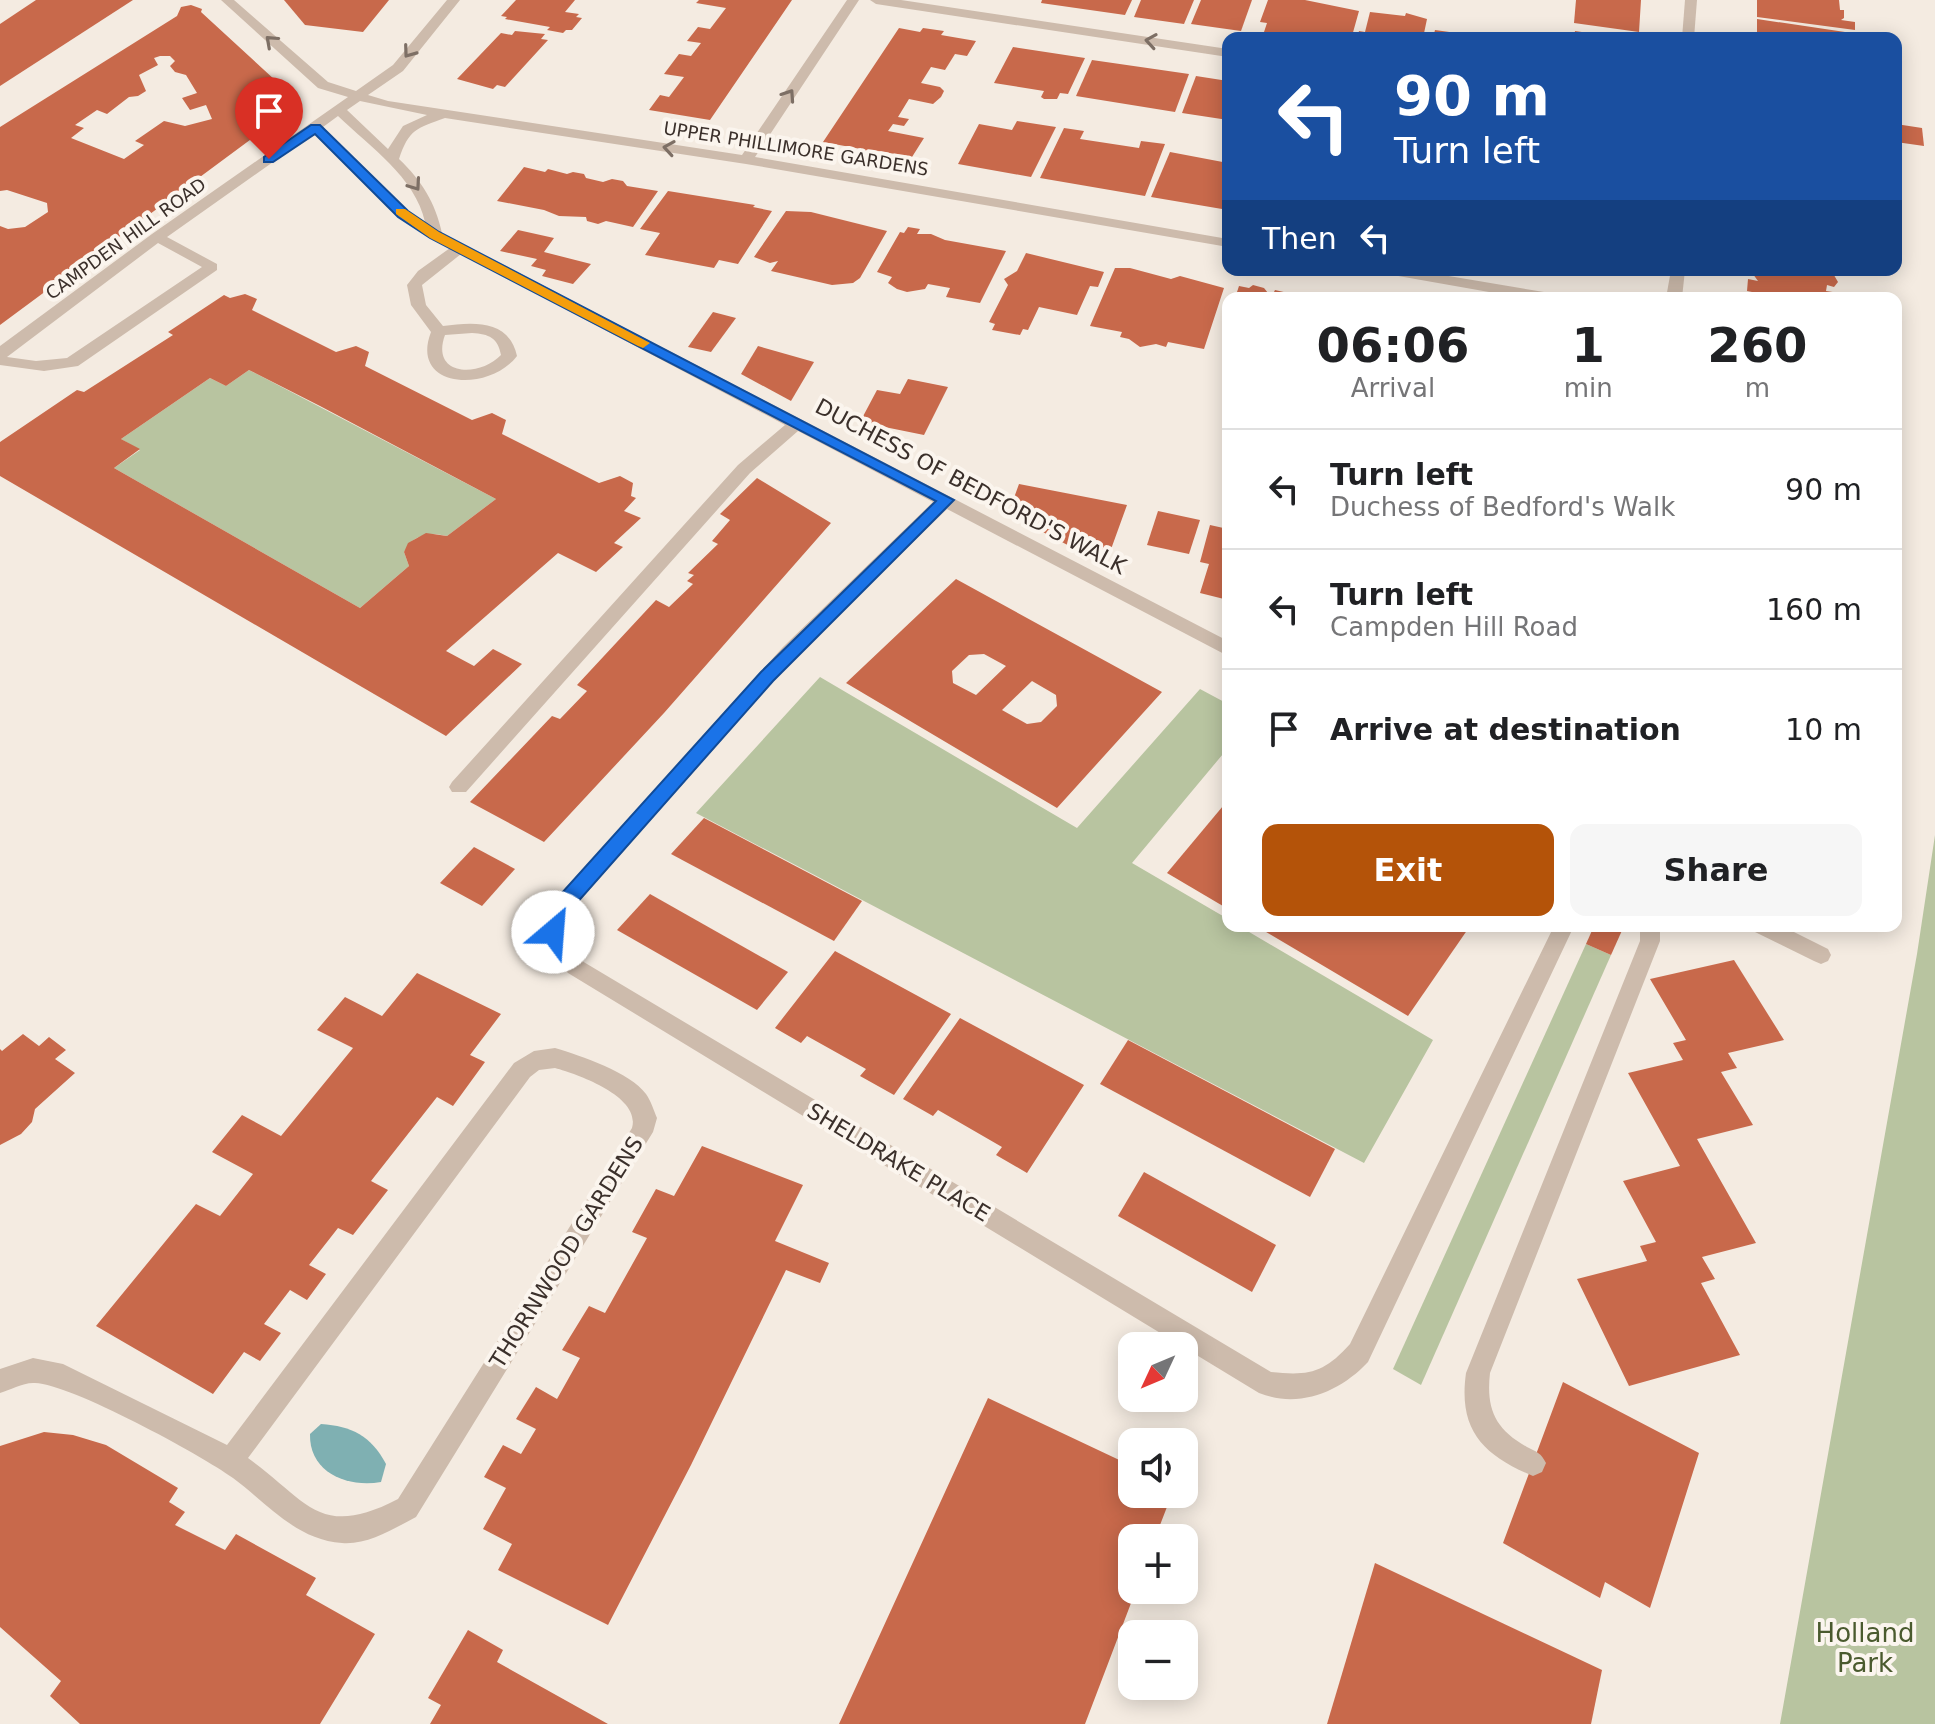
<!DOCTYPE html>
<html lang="en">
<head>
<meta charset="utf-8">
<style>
	body { margin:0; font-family:"DejaVu Sans",sans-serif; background:#f6f6f6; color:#202124; height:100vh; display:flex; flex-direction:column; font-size:30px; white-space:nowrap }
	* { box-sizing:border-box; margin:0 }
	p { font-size:26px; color:#757577 }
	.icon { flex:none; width:44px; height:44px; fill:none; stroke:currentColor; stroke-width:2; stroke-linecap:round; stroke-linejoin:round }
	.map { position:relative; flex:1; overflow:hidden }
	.details { position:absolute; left:1222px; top:292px; width:680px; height:640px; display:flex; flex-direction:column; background:#fff; border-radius:16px; box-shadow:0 4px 20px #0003 }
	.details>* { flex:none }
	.guide { position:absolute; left:1222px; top:32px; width:680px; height:244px; border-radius:16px; box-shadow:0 4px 20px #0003; background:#1a4fa0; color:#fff; overflow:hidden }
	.needle { width:52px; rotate:226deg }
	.tools { position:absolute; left:1118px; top:1332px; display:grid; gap:16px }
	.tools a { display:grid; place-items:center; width:80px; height:80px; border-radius:16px; background:#fff; box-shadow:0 4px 20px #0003; font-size:40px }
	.pin { position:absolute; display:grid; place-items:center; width:68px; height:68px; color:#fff; margin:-82px -34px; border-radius:50% 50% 50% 0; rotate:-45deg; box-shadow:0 0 8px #0007 }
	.pin .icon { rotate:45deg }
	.me { position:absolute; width:88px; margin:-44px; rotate:27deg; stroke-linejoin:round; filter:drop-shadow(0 0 6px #0008) }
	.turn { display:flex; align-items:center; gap:28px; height:168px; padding:0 40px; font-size:36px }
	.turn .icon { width:104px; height:104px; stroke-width:2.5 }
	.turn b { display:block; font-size:56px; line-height:68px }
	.then { display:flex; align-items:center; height:76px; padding:0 40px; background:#0003; gap:16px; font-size:30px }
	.eta { display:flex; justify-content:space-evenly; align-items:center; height:136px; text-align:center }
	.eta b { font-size:48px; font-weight:600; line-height:56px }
	.button { display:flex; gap:16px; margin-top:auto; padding:16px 40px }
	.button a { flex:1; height:92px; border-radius:16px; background:#b45309; color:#fff; font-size:32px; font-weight:600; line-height:92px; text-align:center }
	.button a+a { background:#f6f6f6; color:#202124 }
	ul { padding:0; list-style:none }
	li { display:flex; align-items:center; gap:24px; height:120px; padding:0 40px; border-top:2px solid #e0e0e0 }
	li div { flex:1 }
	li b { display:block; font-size:30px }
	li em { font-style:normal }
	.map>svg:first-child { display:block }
</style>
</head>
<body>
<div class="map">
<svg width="1935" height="1724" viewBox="0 0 1935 1724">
	<rect width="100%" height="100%" fill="#f4ebe1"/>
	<g fill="#b8c4a0">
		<path d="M249,370L496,499L447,536C429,532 413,534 404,552L409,566L360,608L114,468L140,450L121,439L210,378L226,386Z"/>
		<path d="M820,677L1077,828L1200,689L1228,704V748L1132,863L1228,919V926H1239L1433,1040L1364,1163L696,813Z"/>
		<path d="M1935,835V1724H1780L1917,954Z"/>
		<path d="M1586,944L1611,955L1421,1385L1393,1369Z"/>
	</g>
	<path fill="#7fb0b2" d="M321,1424C352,1426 371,1436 386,1464L381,1482C348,1488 309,1473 310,1434Z"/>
	<g fill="#c8694b" fill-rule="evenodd">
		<path d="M36,0H133L0,86V24Z"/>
		<path d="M284,0H389L363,32L305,25Z"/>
		<path d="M516,0H575L565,12L579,14L576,17L582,18L572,30H566L563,33L547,30L550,27L505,19L507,17L501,16Z"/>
		<path d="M699,0H792L710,120L649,110L660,95L669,97L684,77L664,74L679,54L691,56L701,43L687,41L698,27L710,29L726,8L696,3Z"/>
		<path d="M1042,0H1132L1125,15L1041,3Z"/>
		<path d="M1141,0H1194L1184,24L1134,17Z"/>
		<path d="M1201,0H1252L1241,31L1191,24Z"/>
		<path d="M1268,0H1305L1359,11L1352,36L1280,38L1264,32L1267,23L1260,22Z"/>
		<path d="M1576,0H1641L1639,32L1574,23Z"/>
		<path d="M1757,0H1839L1840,10H1844V18L1841,20L1855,22V30L1757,17Z"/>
		<path d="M191,5L202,9L201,12L300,103L0,325V226L8,229L25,227L48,212L47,203L7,190L0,191V127L177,16L181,7ZM160,56H170L175,61L170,66L175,72L186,75L197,93L182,98L190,110L206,105L212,119L185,126L164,121L135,141L144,145L124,159L71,138L84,128L75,125L97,110L107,114L129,97L138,96L146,91L139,75L158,65L154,58Z"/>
		<path d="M1370,12L1405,16L1406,13L1427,19L1423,38H1357L1359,31L1365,32Z"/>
		<path d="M1757,19L1845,32V38H1757Z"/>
		<path d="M899,28L920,32L923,28L944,31L941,35L976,41L967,56L955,54L945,70L931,67L921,83L940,87L944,91L941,97L933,104L909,99L898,117L909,119L904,126L893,124L888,131L924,138L912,157L873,150L870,155L859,152L861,149L823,142Z"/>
		<path d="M1435,30L1478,36V38H1433Z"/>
		<path d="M515,31L545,34L541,39L548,40L505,87L497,85L493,89L457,79L501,33L512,35Z"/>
		<path d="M1575,31L1609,36V38H1574Z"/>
		<path d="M1013,47L1085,58L1068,94L1060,93L1057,99H1044L1041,97L1044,91L994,83Z"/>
		<path d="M1092,60L1189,74L1175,112L1076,96Z"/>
		<path d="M1196,76L1228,81V120L1182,113Z"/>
		<path d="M1017,121L1056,127L1031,177L958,164L979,124L1012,130Z"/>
		<path d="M1896,124L1922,128L1924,146L1896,142Z"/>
		<path d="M1064,128L1084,131L1080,139L1139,148L1141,141L1165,144L1145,196L1040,178Z"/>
		<path d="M1170,152L1228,163V210L1151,197Z"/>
		<path d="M524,167L545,172L548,169L567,174L573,172L584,174L586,178L603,182L612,179L623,181L627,186L658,191L633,227L606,221L598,224L587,221L586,217L559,216L544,210L497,201Z"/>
		<path d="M668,191L755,205L753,207L772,211L738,264L719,260L714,268L645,255L660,233L640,229Z"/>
		<path d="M786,211L811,212L887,231L860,278L853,283L832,285L771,271L778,261L770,263L754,257Z"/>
		<path d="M908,227L920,229L917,234H931L945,240L1006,251L980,303L946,297L950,288L928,284L925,289L907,292L897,289L888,283L892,277L877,272L900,232L904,233Z"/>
		<path d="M518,230L554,238L544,252L591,264L573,284L542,276L546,270L531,266L537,259L500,251Z"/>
		<path d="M1026,253L1104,272L1098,287L1090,286L1077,315L1039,307L1028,330L1023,329L1020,335L992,330L995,324L989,322L1008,285L1004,279L1017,271Z"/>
		<path d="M1115,268H1130L1171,279L1180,276L1224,288L1204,349L1168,342L1166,347L1156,344L1140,347L1129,339L1120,337L1122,332L1090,326Z"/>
		<path d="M1750,270H1831L1838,282L1834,287L1827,285L1826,291L1846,294V298H1762V294L1747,291L1748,279L1758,281Z"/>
		<path d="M1253,285L1264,288L1268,293L1273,294L1275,290L1288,293L1286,298H1235L1239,286L1249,288Z"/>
		<path d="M245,294L257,299L252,310L336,352L356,346L369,352L365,366L472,420L492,413L506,420L502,434L599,483L620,476L633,483L631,496L636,498L624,511L641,518L614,543L623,547L596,572L558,553L446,651L474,666L493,649L522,664L446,736L0,476V442L77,390L84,392L173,335L168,332L224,295L230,298ZM249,370L320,406L496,499L447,536L426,533L408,543L404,552L409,566L360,608L114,468L140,449L121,439L210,378L226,386Z"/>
		<path d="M713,312L736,318L711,352L688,347Z"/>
		<path d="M758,346L814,362L791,401L741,374Z"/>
		<path d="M908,379L948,387L924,435L860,422L877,390L900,394Z"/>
		<path d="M757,478L831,523L664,713L544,842L470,802L552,716L560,719L587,691L577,685L656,600L669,607L693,584L687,581L694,575L688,573L718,544L712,541L730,520L720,514Z"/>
		<path d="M1019,484L1127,505L1110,552L1081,545L1077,550L1039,530L1044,519L1011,506Z"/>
		<path d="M1158,511L1200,520L1189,554L1147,545Z"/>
		<path d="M1210,525L1228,529V600L1200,593L1209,564L1200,562Z"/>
		<path d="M956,579L1162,692L1057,808L846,683ZM984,654L1006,666L976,695L953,683L952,671L969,655ZM1032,681L1056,695L1057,706L1041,722L1027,724L1002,710Z"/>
		<path d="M1228,800V909L1167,873Z"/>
		<path d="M704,818L862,901L834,941L671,854Z"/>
		<path d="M474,847L515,869L482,906L440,883Z"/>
		<path d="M650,894L788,972L757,1010L617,930Z"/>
		<path d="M1256,926H1470L1408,1016Z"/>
		<path d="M1594,926H1624L1611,955L1586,944Z"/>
		<path d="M835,951L951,1014L894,1095L860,1076L866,1069L807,1036L801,1043L775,1028Z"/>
		<path d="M1734,960L1784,1040L1728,1053L1737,1068L1721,1072L1753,1125L1697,1139L1756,1243L1702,1257L1715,1279L1701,1283L1740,1355L1629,1386L1577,1279L1647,1261L1640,1246L1656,1242L1623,1181L1680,1166L1628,1073L1683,1060L1673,1043L1686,1040L1650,979Z"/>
		<path d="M417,973L501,1014L470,1055L485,1062L453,1106L437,1097L371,1181L388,1190L353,1235L338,1228L309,1265L326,1274L307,1300L290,1290L264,1324L281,1333L260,1361L244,1352L213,1394L96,1326L196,1204L220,1216L253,1174L212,1152L242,1115L281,1136L353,1048L317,1030L345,997L382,1016Z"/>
		<path d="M960,1018L1084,1085L1027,1173L996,1155L1002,1147L938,1110L933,1116L903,1099Z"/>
		<path d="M23,1034L39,1046L49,1037L66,1050L55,1059L75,1073L35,1109L32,1122L21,1134L0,1145V1049L2,1051Z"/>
		<path d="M1128,1040L1335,1149L1310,1197L1100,1084Z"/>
		<path d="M702,1146L803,1185L775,1241L829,1263L820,1283L786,1270L691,1465L608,1625L498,1570L512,1544L483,1529L506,1488L484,1477L503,1445L521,1454L536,1429L516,1419L536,1387L557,1399L580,1358L562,1350L589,1306L605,1313L647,1238L632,1232L656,1189L674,1196Z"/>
		<path d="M1144,1172L1276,1245L1252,1292L1118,1216Z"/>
		<path d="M1563,1382L1699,1453L1650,1608L1605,1582L1600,1598L1503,1543Z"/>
		<path d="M988,1398L1132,1466V1494H1172L1155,1538H1132V1590H1136L1085,1724H839Z"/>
		<path d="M44,1432L73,1435L106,1445L178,1488L169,1502L185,1512L175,1525L225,1550L236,1534L316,1578L306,1595L375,1634L320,1724H80L50,1696L61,1681L0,1627V1446Z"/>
		<path d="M1375,1563L1602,1670L1591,1724H1327Z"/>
		<path d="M468,1630L503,1650L497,1662L608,1724H430L441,1705L428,1698Z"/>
	</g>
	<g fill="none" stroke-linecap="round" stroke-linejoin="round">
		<g fill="#cdbbac" fill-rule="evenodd">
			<path d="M221,0H234L328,82L356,91L393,65L447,0H460L403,71L368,95L388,101L742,155L847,0H859L755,157L1228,239V247L746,164L445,118C417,128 409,129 399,159C422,181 435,202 442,233L1228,641V656L947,509L795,657L575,906L563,932L568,945L582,961L1271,1372C1309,1376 1324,1373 1350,1344L1554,926H1574L1368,1362C1340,1392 1299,1409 1259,1393L568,973L553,956L543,932L560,895L783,647L933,502L798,431L750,473L466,792H452L449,787L452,782L738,465L785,425L461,254L422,285L426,305L443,326C473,322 509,319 517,356C489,393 409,389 431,332L411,305L407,285L418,271L450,248L398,217L314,133L167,237L217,264V270L78,366L44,371L0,365V346L152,234L348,97L318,88ZM360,101L427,115L403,126L388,149L347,110ZM338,116C370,147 415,177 425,222L408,211L323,127ZM158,243L202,267L67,358L36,361L7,357ZM472,333C489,334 498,338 501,355C479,378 430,376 445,335Z"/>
			<path d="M870,0H901L1228,49V57L876,4Z"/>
			<path d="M1685,0H1697L1694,38H1682Z"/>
			<path d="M1380,270H1413L1550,293L1558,298H1523L1387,274Z"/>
			<path d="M1671,270H1685L1682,298H1666Z"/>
			<path d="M1640,926H1660V941L1490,1373C1486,1409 1495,1429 1527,1447C1537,1452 1541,1453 1546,1463L1542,1472L1533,1476C1483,1455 1458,1430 1466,1373L1640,941Z"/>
			<path d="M1752,926H1782L1828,949L1831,955L1828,961L1821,964L1814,961L1755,932Z"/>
			<path d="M555,1048C581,1056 630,1072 646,1094C651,1101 654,1111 657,1118L653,1132L416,1517C393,1529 368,1545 342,1543C296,1540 267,1503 233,1478C201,1455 71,1384 35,1383C24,1382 10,1390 0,1393V1369L33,1358L63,1364L227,1445L514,1063L534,1051ZM555,1068C580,1075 641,1097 632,1128L398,1499C319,1540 308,1501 248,1458L530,1077L539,1070Z"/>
		</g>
	</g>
	<defs><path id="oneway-chevron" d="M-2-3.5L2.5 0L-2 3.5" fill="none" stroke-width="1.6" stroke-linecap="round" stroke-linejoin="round" transform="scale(2)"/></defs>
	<g stroke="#7d6f65">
		<use href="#oneway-chevron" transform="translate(271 41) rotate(-138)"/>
		<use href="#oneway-chevron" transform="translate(1151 41) rotate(-171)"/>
		<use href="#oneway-chevron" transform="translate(409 52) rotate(126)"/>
		<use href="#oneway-chevron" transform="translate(789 95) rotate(-56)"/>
		<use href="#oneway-chevron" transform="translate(669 148) rotate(-171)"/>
		<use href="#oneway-chevron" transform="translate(415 185) rotate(55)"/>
	</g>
	<path fill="#1a73e8" stroke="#114b97" stroke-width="2" d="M311,125H320L408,211L439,232L954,500L773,681L574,906L559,937H546L543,932L560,895L761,672L936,501L430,238L398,217L315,134L273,162H264V157Z"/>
	<path fill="#f59e0b" d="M396,209H405L439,232L650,343L643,348L638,346L430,238L396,214Z"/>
	<g text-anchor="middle" stroke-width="8" stroke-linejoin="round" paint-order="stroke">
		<g font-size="18" fill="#3b302b" stroke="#fbf5ee">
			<text transform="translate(796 149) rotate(9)" y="6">UPPER PHILLIMORE GARDENS</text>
			<text transform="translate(126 239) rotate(-36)" y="6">CAMPDEN HILL ROAD</text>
		</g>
		<g font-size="22" fill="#3b302b" stroke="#fbf5ee">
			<text transform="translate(971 486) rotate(28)" y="8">DUCHESS OF BEDFORD'S WALK</text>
			<text transform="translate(899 1162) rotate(31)" y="8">SHELDRAKE PLACE</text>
			<text transform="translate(566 1252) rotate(-58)" y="8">THORNWOOD GARDENS</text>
		</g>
		<g font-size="26" fill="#4a5a2e" stroke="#fbf5ee">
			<text x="1865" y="1642">Holland<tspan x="1865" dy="30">Park</tspan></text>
		</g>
	</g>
</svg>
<div class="tools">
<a><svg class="needle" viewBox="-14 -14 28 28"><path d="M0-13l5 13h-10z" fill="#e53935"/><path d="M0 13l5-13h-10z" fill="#757577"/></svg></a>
<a><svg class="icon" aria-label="sound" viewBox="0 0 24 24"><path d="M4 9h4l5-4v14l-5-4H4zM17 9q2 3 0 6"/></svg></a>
<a>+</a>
<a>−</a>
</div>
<div class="pin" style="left:269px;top:159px;background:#d93025"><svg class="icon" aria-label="arrive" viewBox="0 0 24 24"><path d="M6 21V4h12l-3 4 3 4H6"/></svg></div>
<svg class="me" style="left:553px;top:932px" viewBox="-20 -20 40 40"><circle r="19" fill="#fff"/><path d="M0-13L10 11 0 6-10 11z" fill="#1a73e8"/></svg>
<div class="guide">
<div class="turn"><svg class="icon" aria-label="left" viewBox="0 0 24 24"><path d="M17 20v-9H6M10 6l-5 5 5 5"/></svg><div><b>90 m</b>Turn left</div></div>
<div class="then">Then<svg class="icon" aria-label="left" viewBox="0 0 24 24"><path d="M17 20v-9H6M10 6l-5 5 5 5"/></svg></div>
</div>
<section class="details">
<div class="eta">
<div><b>06:06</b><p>Arrival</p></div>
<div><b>1</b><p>min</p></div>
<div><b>260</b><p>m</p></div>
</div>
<ul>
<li><svg class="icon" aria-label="left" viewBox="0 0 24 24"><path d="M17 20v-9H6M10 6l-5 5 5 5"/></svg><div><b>Turn left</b><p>Duchess of Bedford's Walk</p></div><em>90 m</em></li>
<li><svg class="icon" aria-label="left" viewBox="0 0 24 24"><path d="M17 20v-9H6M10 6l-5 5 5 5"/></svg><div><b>Turn left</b><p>Campden Hill Road</p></div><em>160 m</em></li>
<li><svg class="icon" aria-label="arrive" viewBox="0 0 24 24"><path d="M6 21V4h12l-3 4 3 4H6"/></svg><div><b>Arrive at destination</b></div><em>10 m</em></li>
</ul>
<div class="button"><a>Exit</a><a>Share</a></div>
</section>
</div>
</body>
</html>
